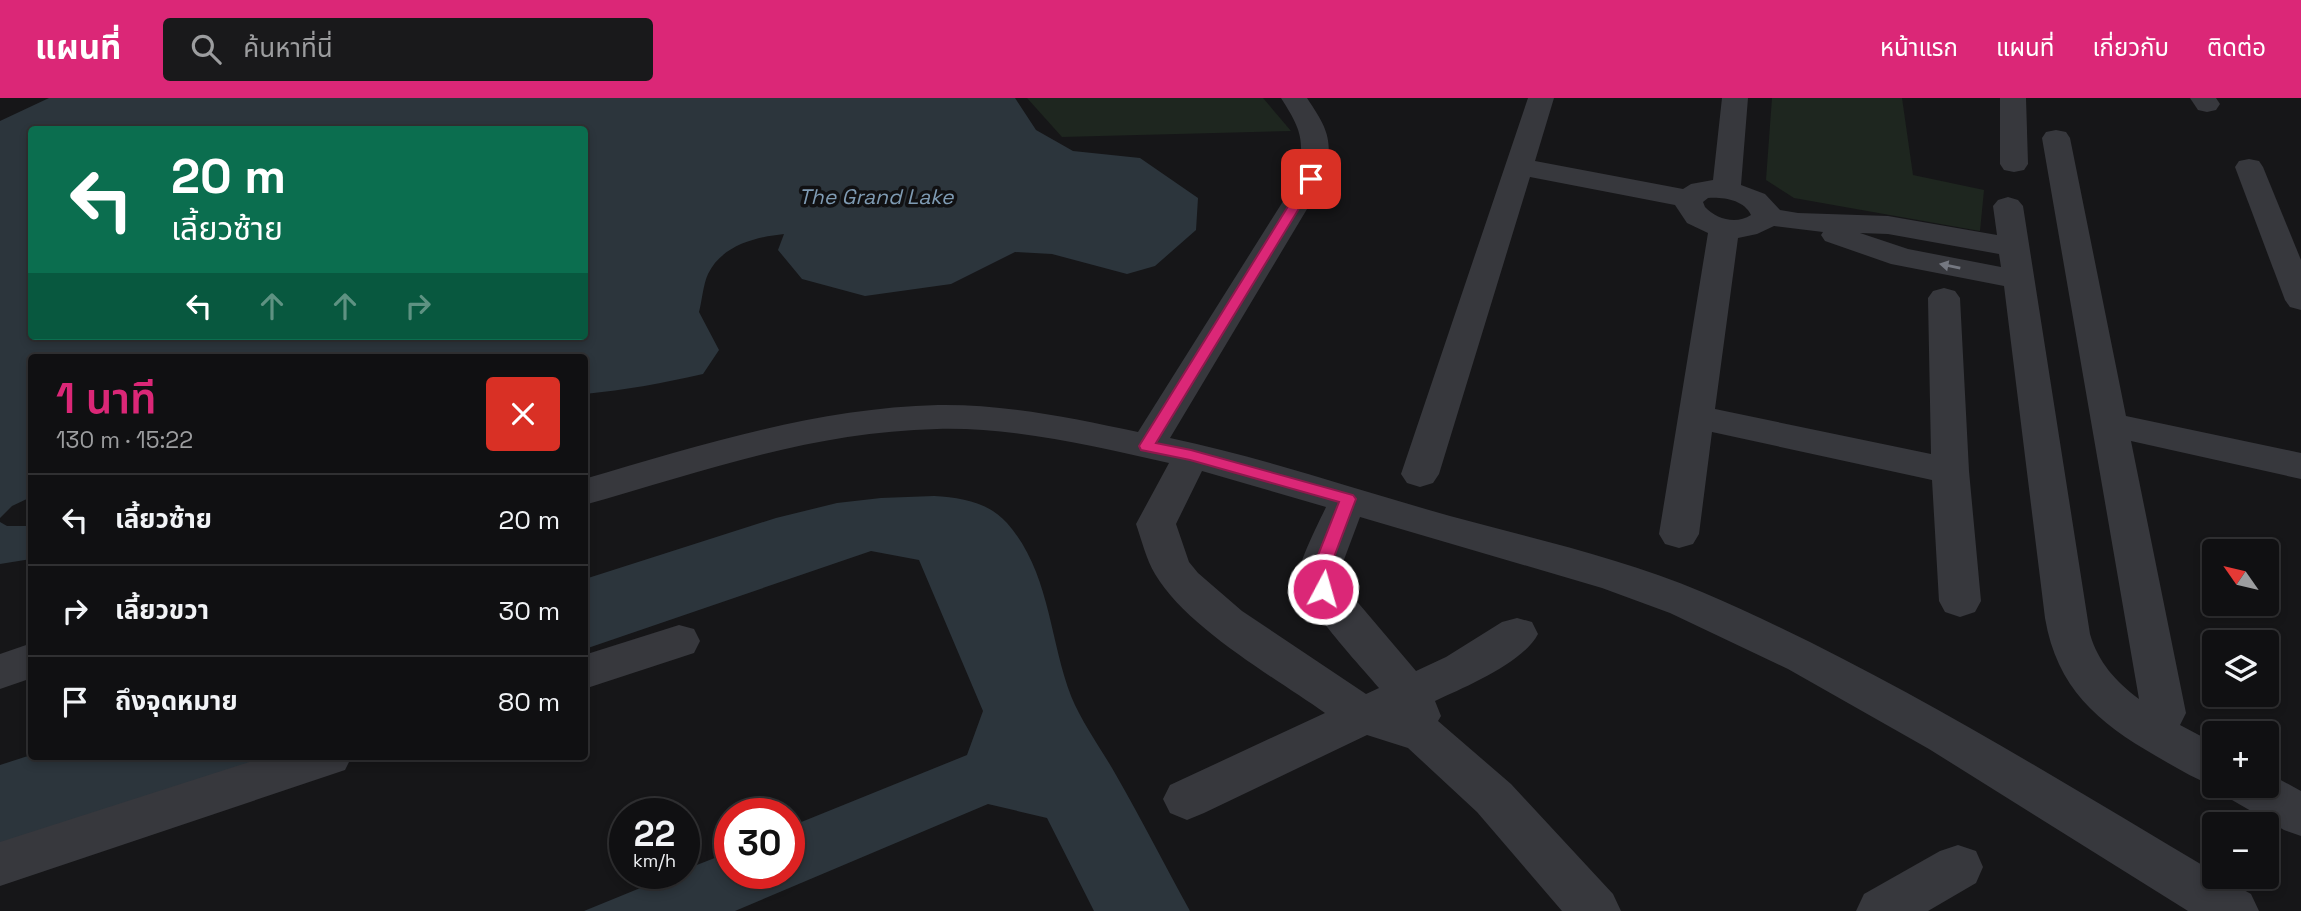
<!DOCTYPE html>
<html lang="th">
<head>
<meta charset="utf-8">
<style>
	body { margin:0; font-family:"Space Grotesk","Noto Sans Thai",sans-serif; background:#19191b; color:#f1f3f6; height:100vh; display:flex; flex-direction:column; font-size:26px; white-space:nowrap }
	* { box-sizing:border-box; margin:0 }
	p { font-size:23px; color:#9c9d9f }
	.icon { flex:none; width:38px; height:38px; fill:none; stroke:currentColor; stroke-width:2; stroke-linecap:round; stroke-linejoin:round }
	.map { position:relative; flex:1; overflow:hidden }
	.side { position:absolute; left:28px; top:256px; width:560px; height:406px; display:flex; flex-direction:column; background:#101012; border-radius:7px; box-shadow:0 4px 10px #0003,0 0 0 2px #303032 }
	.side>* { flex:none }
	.top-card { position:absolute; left:28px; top:28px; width:560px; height:214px; border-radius:7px; box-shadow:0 4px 10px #0003,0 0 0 2px #303032; background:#0b6e4f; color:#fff; overflow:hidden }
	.needle { width:46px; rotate:304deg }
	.fabs { position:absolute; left:2202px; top:441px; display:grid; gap:14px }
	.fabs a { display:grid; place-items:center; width:77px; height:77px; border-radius:7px; background:#101012; box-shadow:0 4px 10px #0003,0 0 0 2px #303032; font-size:35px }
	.speed { position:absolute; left:609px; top:700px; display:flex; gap:14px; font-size:35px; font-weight:700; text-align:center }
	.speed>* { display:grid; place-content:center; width:91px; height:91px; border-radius:50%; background:#101012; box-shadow:0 4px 10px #0003,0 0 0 2px #303032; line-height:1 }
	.speed small { font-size:18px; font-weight:400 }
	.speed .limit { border:10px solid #d22; background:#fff; color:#111 }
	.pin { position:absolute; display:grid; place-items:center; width:60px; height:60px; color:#fff; margin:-30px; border-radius:14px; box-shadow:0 4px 10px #0006 }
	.me { position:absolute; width:77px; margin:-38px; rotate:6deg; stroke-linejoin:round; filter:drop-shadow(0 0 5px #0008) }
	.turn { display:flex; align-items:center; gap:24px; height:147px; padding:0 28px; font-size:32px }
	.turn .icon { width:91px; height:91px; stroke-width:2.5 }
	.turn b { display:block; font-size:49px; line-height:60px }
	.lanes { display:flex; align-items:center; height:66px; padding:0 28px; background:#0003; justify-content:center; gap:35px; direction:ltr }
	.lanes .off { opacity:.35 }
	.round { display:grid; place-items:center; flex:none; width:74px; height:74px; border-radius:7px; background:#19191b }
	.overview { display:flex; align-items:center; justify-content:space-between; height:119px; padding:0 28px }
	h1 { font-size:42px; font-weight:600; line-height:52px; color:#db2777 }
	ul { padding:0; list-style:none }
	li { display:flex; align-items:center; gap:21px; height:91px; padding:0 28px; border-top:2px solid #303032 }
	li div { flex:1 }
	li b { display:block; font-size:26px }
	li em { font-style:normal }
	header { display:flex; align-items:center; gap:42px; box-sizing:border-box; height:98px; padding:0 35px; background:#db2777; color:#fff }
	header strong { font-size:33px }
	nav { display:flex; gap:38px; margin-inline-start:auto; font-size:24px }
	.search { width:490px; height:63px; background:#19191b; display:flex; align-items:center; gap:18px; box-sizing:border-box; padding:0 24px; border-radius:7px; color:#9c9d9f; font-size:26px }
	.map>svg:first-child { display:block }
</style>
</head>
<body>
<header>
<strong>แผนที่</strong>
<div class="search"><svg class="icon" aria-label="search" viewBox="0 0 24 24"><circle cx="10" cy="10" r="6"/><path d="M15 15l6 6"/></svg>ค้นหาที่นี่</div>
<nav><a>หน้าแรก</a><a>แผนที่</a><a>เกี่ยวกับ</a><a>ติดต่อ</a></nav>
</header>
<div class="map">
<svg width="2301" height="813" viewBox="0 0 2301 813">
	<rect width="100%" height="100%" fill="#161618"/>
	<g fill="#1e261f">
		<path d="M1027,0H1263L1291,33L1062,39Z"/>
		<path d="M1772,0H1902L1913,77L1984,92L1980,133L1794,100L1766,82Z"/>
	</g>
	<g fill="#2c353c" fill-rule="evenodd">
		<path d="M49,0H1015L1036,32L1073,53L1140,60L1198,100L1196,132L1155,168L1127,176L1052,156L1015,154L951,186L865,198L802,181L778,152L784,136C756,139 722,147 708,176C703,187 702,203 699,214L719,252L703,276C664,285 625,292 585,296L584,259H32L31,399L12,408L0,420V23ZM32,32H584V238H32Z"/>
		<path d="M934,398C961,400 987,403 1007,425C1050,474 1049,540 1071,598C1082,625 1102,652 1116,677C1142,722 1165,768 1190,813H1094L1047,720L988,706L735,813H584L677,775H684V772L730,754V775H789V729L967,657L983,613L919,462L871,453L585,551V481L776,420L837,405L881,400Z"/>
		<path d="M0,424L7,428H31V461L0,466Z"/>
		<path d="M31,657L32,658H271L0,751V667Z"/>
	</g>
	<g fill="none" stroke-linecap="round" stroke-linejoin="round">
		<g fill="#37383d" fill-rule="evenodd">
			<path d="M1281,0H1307C1329,33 1333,42 1325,81L1170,340C1265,360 1357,392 1450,418C1534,441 1622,460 1702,494C1881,571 2047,675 2214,774V779H2221L2251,796L2259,813H2188L1929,651L1788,571L1670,515L1602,490L1360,419L1339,475L1343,487L1416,573L1446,559L1502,524L1517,520L1532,524L1538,536C1523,565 1465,589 1435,603L1441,618L1438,623L1511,686L1613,796L1621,813H1562L1477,714L1408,650L1367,637L1204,715L1187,722L1170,715L1163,701L1170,687L1325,615C1274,579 1187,530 1155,476C1146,461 1142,443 1136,426L1169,365C1093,348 1015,329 937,331C811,334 704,373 584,407V381C701,347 816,310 938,307C1005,306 1072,320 1138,334L1297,81C1305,42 1302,33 1281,0ZM1202,373L1326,409C1319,424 1300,461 1299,475C1296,501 1361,568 1379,590L1366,596L1242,513L1198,475L1189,464L1176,426Z"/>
			<path d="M1528,0H1554L1535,63L1683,91L1691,86L1713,82L1722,0H1748L1741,87L1765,96L1780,112L1798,115L1888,118L1997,137L1993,108L1998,102L2008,99L2018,102L2023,108L2090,536C2098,564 2116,584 2139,601L2042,40L2046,34L2056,32L2066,34L2070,40L2126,318L2301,355V381L2131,343L2186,615L2180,627L2214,645V688C2193,680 2175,669 2156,658C2097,624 2057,590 2045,520L2004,188L1891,166L1825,143L1821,137L1823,134L1774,128L1757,136L1738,140L1715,311L1931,356L1928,200L1933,193L1944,190L1955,193L1960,200L1969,373L1981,503L1975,514L1960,519L1945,514L1939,503L1932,382L1712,334L1699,436L1693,446L1679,450L1665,446L1659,436L1708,135L1687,125L1675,107L1530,79L1439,376L1433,385L1420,389L1407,385L1401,376ZM1708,100C1724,99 1744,102 1751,117C1736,127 1716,121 1705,109L1703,104ZM1860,135L1888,136L1999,156L2001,169L1908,151Z"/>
			<path d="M2000,0H2026L2028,66L2024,72L2014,74L2004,72L2000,66Z"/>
			<path d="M2190,0H2216L2220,6L2216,12L2207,14L2198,12Z"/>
			<path d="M2249,61L2259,63L2263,69L2301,162V212L2290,209L2285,202L2235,69L2239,63Z"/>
			<path d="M679,527L694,531L700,543L694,555L584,591V557Z"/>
			<path d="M32,545V580L0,591V556Z"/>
			<path d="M268,658H352L345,672L0,788V744Z"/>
			<path d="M2266,674L2301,693V738L2284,732L2232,702L2225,688H2266Z"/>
			<path d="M1958,747L1976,753L1983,769L1976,785L1928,813H1856L1864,796L1940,753Z"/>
		</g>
	</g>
	<defs><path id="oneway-solid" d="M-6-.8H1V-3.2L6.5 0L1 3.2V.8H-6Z" transform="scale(1.75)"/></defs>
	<use fill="#757881" href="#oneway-solid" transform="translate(1950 168) rotate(-169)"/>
	<path fill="#db2777" stroke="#8e194d" stroke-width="2" d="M1311,78L1317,81L1156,345L1191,352L1353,397L1356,401L1328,475L1331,491L1323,497L1314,491L1311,475L1339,404L1190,362L1141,352L1139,348L1305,81Z"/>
	<g text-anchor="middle" stroke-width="7" stroke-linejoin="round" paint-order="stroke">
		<g font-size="21" font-style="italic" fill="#7f9bb3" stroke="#111113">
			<text x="876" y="106">The Grand Lake</text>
		</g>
	</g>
</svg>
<div class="fabs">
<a><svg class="needle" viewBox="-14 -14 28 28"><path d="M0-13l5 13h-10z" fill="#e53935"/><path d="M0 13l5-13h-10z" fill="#9c9d9f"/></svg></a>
<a><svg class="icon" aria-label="layers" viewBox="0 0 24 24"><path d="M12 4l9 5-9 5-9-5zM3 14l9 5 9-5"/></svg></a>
<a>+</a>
<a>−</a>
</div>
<div class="speed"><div>22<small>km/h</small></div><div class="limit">30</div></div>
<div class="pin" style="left:1311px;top:81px;background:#d93025"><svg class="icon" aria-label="arrive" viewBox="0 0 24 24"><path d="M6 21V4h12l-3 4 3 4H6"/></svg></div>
<svg class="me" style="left:1323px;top:491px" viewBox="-20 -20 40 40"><circle r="17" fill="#db2777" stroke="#fff" stroke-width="3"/><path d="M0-11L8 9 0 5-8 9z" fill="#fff"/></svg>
<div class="top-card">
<div class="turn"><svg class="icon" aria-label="left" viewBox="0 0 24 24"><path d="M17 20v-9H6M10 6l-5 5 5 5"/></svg><div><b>20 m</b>เลี้ยวซ้าย</div></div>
<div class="lanes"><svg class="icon" aria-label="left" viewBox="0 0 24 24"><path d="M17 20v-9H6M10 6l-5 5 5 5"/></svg><svg class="icon off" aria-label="ahead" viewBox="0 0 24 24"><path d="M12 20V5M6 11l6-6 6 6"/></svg><svg class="icon off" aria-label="ahead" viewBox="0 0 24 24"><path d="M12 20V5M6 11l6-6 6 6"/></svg><svg class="icon off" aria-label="right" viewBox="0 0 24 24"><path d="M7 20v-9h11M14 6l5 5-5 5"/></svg></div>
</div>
<section class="side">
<div class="overview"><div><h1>1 นาที</h1><p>130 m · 15:22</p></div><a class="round" style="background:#d93025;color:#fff"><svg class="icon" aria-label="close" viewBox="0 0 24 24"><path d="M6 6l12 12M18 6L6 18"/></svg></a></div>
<ul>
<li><svg class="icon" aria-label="left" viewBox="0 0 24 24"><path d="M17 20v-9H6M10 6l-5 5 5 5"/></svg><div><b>เลี้ยวซ้าย</b></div><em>20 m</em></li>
<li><svg class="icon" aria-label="right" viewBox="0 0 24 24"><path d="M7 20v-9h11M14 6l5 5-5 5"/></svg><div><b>เลี้ยวขวา</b></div><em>30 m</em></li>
<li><svg class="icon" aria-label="arrive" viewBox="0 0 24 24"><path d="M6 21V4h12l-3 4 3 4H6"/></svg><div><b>ถึงจุดหมาย</b></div><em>80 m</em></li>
</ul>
</section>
</div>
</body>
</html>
